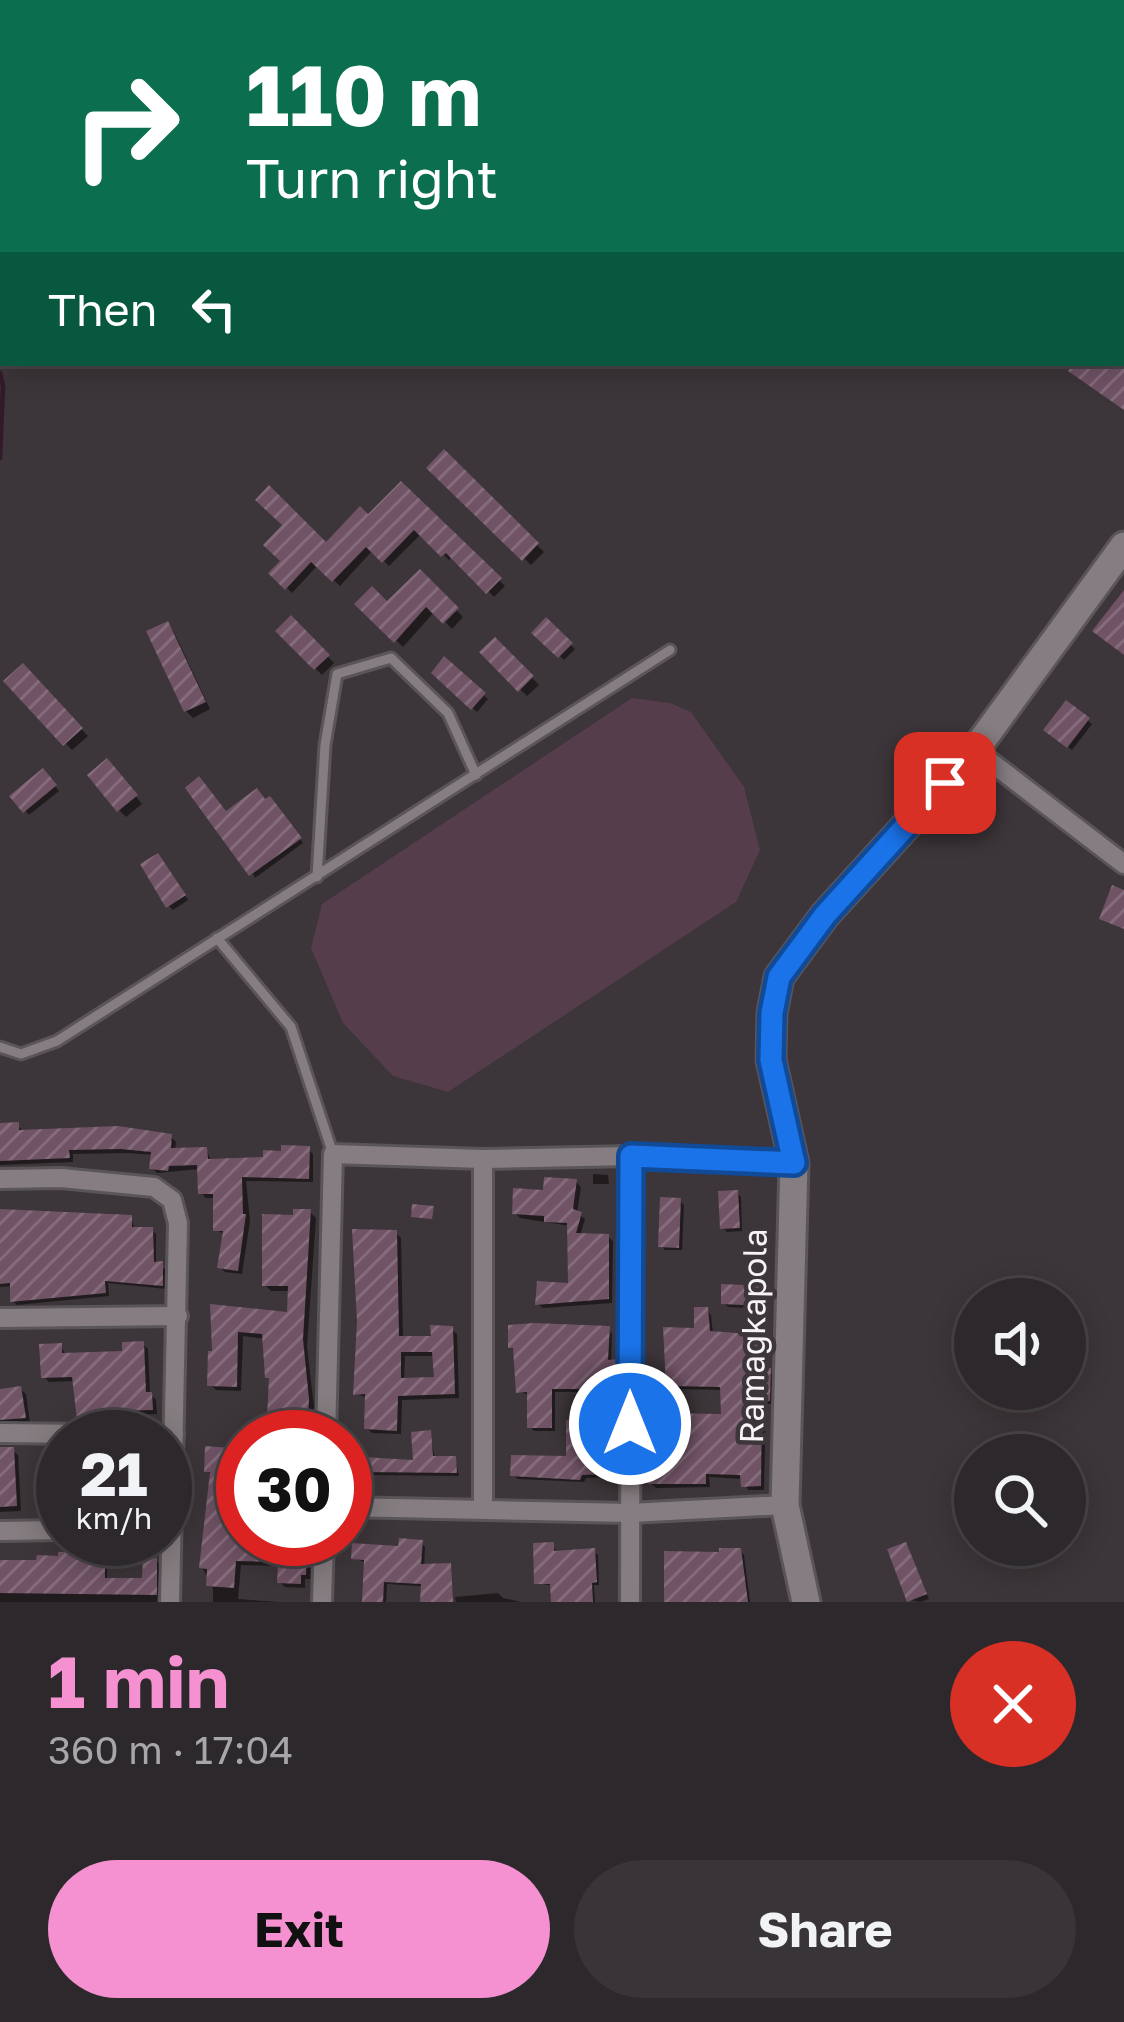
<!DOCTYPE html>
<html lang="en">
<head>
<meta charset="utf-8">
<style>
	body { margin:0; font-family:"Golos Text",sans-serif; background:#393437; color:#f1f3f6; height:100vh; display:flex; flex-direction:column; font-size:45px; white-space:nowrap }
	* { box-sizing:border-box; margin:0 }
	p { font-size:39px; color:#a7a6a9 }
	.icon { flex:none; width:66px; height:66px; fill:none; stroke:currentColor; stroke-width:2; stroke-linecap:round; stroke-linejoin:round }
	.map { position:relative; height:1602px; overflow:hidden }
	.panel { display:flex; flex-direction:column; background:#2d282b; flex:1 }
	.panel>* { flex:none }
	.banner { position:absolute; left:0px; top:0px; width:1125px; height:366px; box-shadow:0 6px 30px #0003,0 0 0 3px #484447; background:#0b6e4f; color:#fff; overflow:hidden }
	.controls { position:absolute; left:954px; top:1278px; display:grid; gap:24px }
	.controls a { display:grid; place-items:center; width:132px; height:132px; border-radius:50%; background:#2d282b; box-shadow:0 6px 30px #0003,0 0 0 3px #484447; font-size:60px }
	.speed { position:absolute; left:36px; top:1410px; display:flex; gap:24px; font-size:60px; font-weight:700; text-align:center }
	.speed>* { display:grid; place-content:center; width:156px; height:156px; border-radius:50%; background:#2d282b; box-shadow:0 6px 30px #0003,0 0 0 3px #484447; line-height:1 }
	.speed small { font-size:30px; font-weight:400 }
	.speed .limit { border:18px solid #d22; background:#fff; color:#111 }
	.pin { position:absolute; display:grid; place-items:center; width:102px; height:102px; color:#fff; margin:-51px; border-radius:24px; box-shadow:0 6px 18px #0006 }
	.me { position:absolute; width:132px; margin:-66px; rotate:0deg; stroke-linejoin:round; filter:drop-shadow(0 0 9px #0008) }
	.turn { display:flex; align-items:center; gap:42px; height:252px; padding:0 48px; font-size:54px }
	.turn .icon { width:156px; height:156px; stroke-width:2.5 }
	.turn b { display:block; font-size:84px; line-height:102px }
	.then { display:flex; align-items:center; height:114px; padding:0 48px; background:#0003; gap:24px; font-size:45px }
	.round { display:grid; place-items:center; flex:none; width:126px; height:126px; border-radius:63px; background:#393437 }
	.head { display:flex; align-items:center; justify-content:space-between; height:204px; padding:0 48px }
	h1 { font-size:72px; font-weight:700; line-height:90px; color:#f590d1 }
	.primary-button { display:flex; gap:24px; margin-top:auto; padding:24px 48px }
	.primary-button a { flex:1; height:138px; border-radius:72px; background:#f590d1; color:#111; font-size:48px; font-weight:700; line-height:138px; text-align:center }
	.primary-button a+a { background:#393437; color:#f1f3f6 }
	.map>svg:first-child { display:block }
</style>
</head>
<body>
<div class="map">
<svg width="1124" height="1602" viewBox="0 0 1124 1602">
	<defs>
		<pattern id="building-hatch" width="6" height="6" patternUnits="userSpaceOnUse" patternTransform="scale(3)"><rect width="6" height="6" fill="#705365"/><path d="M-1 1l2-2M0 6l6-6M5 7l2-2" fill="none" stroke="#856c7c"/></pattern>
	</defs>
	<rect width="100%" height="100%" fill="#3c3539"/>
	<path fill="#553d4c" d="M632,698L670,703L691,712L744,787L760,850L736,902L448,1092L393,1076L343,1023L311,948L322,904Z"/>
	<g fill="#0007" fill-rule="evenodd">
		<path d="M85,0H180L79,3Z"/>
		<path d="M918,0H996L914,3Z"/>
		<path d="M1077,0H1124L1122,66V3H1073Z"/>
		<path d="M3,43V99H2L0,44Z"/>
		<path d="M1122,208L1124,209L1122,254Z"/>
		<path d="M444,454L544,552L531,565L430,468Z"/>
		<path d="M401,485L505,586L494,597L453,556L449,560L422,533L389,566L373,550L340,586L318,565L292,593L272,573L326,546L368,518Z"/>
		<path d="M420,573L463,617L452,629L435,611L403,647L359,604L387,606Z"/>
		<path d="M291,619L334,663L322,675L279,631Z"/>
		<path d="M546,621L575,649L564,660L535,633Z"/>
		<path d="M167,625L174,632L210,709L193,718L186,711Z"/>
		<path d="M495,641L539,685L527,696L484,652Z"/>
		<path d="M445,661L488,699L477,712L435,673Z"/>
		<path d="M23,667L88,736L72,750L8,682Z"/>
		<path d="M1067,704L1092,724L1072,750L1051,734Z"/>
		<path d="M114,769L142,804L126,817L119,810Z"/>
		<path d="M43,772L59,791L29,815L13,796Z"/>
		<path d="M266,803L273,804L303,843L255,878L226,815Z"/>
		<path d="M161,861L188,900L173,910L169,906Z"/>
		<path d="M0,1126H18L23,1131L171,1137L176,1142L175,1151L206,1150L212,1162L266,1160L308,1149L313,1154V1182L246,1181L250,1221L242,1274L225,1272L220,1267L226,1235L216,1230V1198H206L201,1193L200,1169L157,1173L152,1168L154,1155L128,1153L73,1154V1162L0,1165Z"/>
		<path d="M593,1174L608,1175L609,1184H593Z"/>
		<path d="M576,1182L581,1187L577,1213L585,1219L580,1236L608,1237L613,1241L612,1303L543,1308L538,1304L571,1286L570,1226L520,1218L515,1213L546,1193Z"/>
		<path d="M737,1193L741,1197L742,1231L727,1232L723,1228Z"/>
		<path d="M680,1201L684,1205L682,1250H665L661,1245Z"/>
		<path d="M0,1212L131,1218L135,1230H152L156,1234V1265L165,1269L166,1289L108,1283L109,1296L17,1305L13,1301V1286L0,1287Z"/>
		<path d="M310,1212L316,1218L307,1347L314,1407L312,1437H269L272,1381L266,1339L243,1336L241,1391L216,1390L210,1384L215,1354L213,1307L290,1316L291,1291H271L265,1285L296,1218Z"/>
		<path d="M396,1233L401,1238L403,1339H434L451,1329L457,1334L459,1398L402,1400L401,1434L372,1433L367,1428L368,1398L356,1394L360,1321ZM405,1356H435L437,1380L404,1381Z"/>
		<path d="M765,1289L769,1293L768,1309L728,1307L724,1303Z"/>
		<path d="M706,1310L711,1315L713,1334L762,1338L767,1343L765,1371L774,1375L773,1404H766L764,1490H748L743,1479L709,1477L710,1487L656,1488L651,1483L666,1465L724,1417L723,1390L674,1389L669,1385Z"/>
		<path d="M608,1329L612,1334L611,1363L620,1366V1377L611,1378V1392H555V1431H534L530,1427V1395L519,1392L515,1351L511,1347Z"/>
		<path d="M143,1344L148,1349L150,1394L156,1400L157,1414L117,1415V1425L85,1424L79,1419L76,1381L49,1382L44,1377L61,1346L66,1356L125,1354Z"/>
		<path d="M20,1389L26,1394L30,1423L0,1428V1392Z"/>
		<path d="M595,1424L599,1428V1458L609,1462L610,1477L586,1478L584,1482L518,1479L513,1475L569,1459Z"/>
		<path d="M430,1433L435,1459H455L459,1476L369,1475L365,1471L417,1464Z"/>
		<path d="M0,1448L12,1450L18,1455L21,1511L0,1512Z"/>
		<path d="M54,1450H63V1480L54,1476Z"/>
		<path d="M230,1451L235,1456L233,1497L243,1503V1539H306L307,1557L311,1561L310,1579H305V1588L285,1587L280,1582L281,1566L241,1565L238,1599L280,1602H213V1589L202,1567L212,1476L207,1470Z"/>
		<path d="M421,1543L425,1547L424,1567L434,1587L387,1584L386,1602H365L367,1563L354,1558Z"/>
		<path d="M553,1545L557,1554L594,1552L598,1555L599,1585H594L595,1602H554V1586L537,1583Z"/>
		<path d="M905,1545L929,1599L920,1602L910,1600Z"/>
		<path d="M740,1551L744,1555L750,1602H666L722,1555Z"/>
		<path d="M103,1554L107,1558V1581H145L156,1561L160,1564L157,1602H0V1563H39Z"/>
		<path d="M498,1593L503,1598L521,1602H456L455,1597Z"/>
	</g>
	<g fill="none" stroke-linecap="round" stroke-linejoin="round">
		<g stroke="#331a2a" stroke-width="4.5">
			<path d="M707,3L712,0"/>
			<path d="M0,193L3,191"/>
			<path d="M0,373L3,386L0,458"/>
		</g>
	</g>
	<g fill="url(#building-hatch)" fill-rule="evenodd">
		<path d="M1074,363H1124V410L1068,371Z"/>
		<path d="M444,449L539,543L522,561L426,468Z"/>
		<path d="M401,481L502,578L486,594L446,553L441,557L414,530L382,563L366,547L332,582L311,562L285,590L268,573L280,561L263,545L282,525L255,500L269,485L326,542L360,506L368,514Z"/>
		<path d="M420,569L459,608L443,624L426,607L394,643L354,604L372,586L387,601Z"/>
		<path d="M1124,590V655L1092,631Z"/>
		<path d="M291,615L330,655L314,670L275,631Z"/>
		<path d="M546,617L573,643L558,658L531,633Z"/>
		<path d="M168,621L206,702L184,712L146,631Z"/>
		<path d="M495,637L534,676L518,692L479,652Z"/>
		<path d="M444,656L486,693L471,710L431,673Z"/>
		<path d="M23,663L83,728L63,746L3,681Z"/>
		<path d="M1066,700L1090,718L1067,748L1043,730Z"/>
		<path d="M107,758L138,795L117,812L87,775Z"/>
		<path d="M43,768L57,785L23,813L9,796Z"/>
		<path d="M199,776L226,811L257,788L265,799L270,796L302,838L249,876L185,788Z"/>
		<path d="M158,853L186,895L166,908L140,864Z"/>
		<path d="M1112,885L1124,890V929L1099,919Z"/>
		<path d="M19,1122V1130L118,1126L172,1134L171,1148L207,1147L208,1159L263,1157V1150L281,1151V1145L310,1146L309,1179L242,1177L243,1214H246L238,1271L217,1268L223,1231H213V1194H198L197,1165L169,1166L168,1171L149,1169L151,1152L121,1149L69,1150L70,1158L0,1161V1123Z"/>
		<path d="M544,1177L577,1179L573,1209L582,1212L576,1233L609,1234V1299L535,1305L537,1281L568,1283L567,1223L544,1222V1216L512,1214L513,1188L543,1190Z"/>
		<path d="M738,1190L740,1228L720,1229L718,1191Z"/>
		<path d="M660,1197L681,1198L679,1248L658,1247Z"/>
		<path d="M412,1204L434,1206L432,1219L411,1217Z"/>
		<path d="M0,1209L132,1215V1227H153L154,1262L163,1261V1286L105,1281L106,1293L10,1302V1283L0,1284Z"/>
		<path d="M293,1209H311L303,1339L309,1399L307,1437H266L269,1378H265L262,1334L238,1332L237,1387L207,1386L208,1351H212L210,1304L287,1312L288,1286H262V1214L293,1215Z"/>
		<path d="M352,1229L397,1230L399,1336H431L430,1325L453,1326L455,1394L398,1396L397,1431L364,1429L365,1394L353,1395L357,1321ZM401,1352H432L434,1377L401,1378Z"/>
		<path d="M721,1284L766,1286L765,1306L721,1304Z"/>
		<path d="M694,1307H708L710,1331L763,1335L761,1368H771L770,1401H762L761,1486L741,1487L740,1475L706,1474V1484H648L649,1461H664L667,1413L721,1414L720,1387L666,1386L663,1327L694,1328Z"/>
		<path d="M534,1323L610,1326L608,1360L617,1359V1374L608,1375V1389H552V1428H527V1392L516,1393L513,1348H508V1325Z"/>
		<path d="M144,1341L146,1392H152L153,1410L113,1411L114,1421L77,1420L72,1377L41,1378L39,1344L62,1343V1353L122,1351V1342Z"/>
		<path d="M21,1386L26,1418L0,1420V1389Z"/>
		<path d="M566,1420L596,1421V1455H606L607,1474L582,1475L580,1480L510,1476L511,1455L566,1456Z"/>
		<path d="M431,1430L433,1456H456L457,1473L362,1472L363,1457L413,1460L411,1432Z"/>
		<path d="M205,1446L231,1448L228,1494L239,1495L236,1543L303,1545V1553H307L306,1575H301V1584L277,1583L278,1562L236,1561L234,1588L206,1586L207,1569L199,1568L210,1472H204Z"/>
		<path d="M0,1447H14L17,1506L0,1507Z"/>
		<path d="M399,1538L423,1540L421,1564L451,1563L453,1602H420L421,1584L384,1582L383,1602H362L364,1560L351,1559L352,1543L398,1546Z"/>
		<path d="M554,1542V1551L595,1548L597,1582L592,1583L593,1602H551L550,1584H534L533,1543Z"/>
		<path d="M906,1542L927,1594L907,1602L887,1549Z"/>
		<path d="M719,1548H741L748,1602H664V1551L719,1552Z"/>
		<path d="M105,1551V1578H142L143,1557L157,1558V1595L0,1593V1560H36L37,1555L58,1556V1552Z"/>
	</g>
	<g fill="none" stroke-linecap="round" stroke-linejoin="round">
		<defs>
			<g id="lane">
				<path d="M317,877L325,745L337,674L391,658L448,713L476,775"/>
				<path d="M217,938L291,1027L333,1154"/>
				<path d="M0,1047L21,1054L57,1041L670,650"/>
			</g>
			<g id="street">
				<path d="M241,0L242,3"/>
				<path d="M398,0V3"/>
				<path d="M28,3L35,0"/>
				<path d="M427,3L441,0"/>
				<path d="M1038,3L1043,0"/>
				<path d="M0,16L3,14"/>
				<path d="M1122,96H1124"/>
				<path d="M1122,285L1124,282"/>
				<path d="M0,337L3,336"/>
				<path d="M975,750L1124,864"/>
				<path d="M631,1156L794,1163"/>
				<path d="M483,1159V1509"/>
				<path d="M0,1179L61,1178L154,1187L172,1200L178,1223L170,1602"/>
				<path d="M0,1318L178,1316"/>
				<path d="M0,1433L174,1435"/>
				<path d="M326,1437L333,1154L483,1159L631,1156L630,1602"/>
				<path d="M345,1507L630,1513L785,1505"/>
				<path d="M0,1531L63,1530"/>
				<path d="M322,1602L324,1539"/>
			</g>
			<path id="secondary" d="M806,1602L785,1505L794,1163L771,1060L772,1013L779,977L825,915L975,750L1124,546"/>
		</defs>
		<use href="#lane" stroke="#5a5558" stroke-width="15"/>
		<use href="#street" stroke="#5a5558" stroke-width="24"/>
		<use href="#secondary" stroke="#5a5558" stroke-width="33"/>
		<use href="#lane" stroke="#857d81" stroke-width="9"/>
		<use href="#street" stroke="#857d81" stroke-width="18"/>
		<use href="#secondary" stroke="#857d81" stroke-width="27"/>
	</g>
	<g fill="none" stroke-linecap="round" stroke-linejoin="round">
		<defs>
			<path id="route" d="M630,1424L631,1156L794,1163L771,1060L772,1013L779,977L825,915L945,783"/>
		</defs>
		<use href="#route" stroke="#114b97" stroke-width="30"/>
		<use href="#route" stroke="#1a73e8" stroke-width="21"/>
	</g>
	<g text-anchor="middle" stroke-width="9" stroke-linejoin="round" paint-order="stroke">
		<g font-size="33" fill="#f7f3f6" stroke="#3c3539">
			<text transform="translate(753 1336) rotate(-89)" y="12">Ramagkapola</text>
		</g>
	</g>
</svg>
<div class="controls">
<a><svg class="icon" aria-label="sound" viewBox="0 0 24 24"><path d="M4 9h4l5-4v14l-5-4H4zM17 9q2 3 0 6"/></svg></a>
<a><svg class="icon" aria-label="search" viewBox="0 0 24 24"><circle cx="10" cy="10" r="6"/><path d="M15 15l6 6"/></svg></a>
</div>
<div class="speed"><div>21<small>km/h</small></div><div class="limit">30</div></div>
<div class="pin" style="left:945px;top:783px;background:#d93025"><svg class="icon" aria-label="arrive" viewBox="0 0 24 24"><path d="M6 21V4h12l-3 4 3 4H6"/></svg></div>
<svg class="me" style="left:630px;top:1424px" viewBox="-20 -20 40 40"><circle r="17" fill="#1a73e8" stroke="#fff" stroke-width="3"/><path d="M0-11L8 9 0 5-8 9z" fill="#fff"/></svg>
<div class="banner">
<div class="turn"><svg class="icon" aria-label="right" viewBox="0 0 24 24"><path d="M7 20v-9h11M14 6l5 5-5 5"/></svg><div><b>110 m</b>Turn right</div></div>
<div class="then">Then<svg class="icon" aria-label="left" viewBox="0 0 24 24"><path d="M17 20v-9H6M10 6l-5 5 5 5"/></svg></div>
</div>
</div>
<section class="panel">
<div class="head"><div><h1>1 min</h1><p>360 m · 17:04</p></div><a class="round" style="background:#d93025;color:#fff"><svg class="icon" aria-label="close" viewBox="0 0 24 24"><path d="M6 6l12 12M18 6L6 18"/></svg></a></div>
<div class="primary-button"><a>Exit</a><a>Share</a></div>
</section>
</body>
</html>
